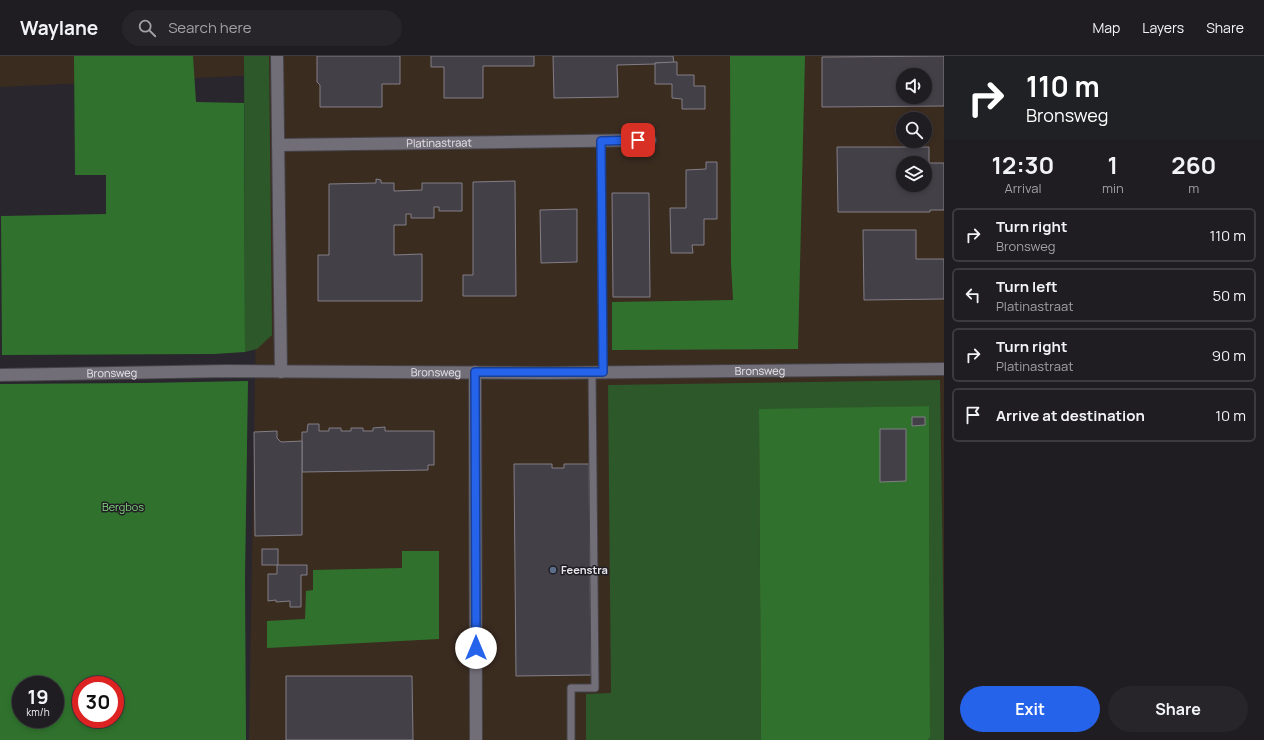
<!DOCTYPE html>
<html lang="en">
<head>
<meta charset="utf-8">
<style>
	body { margin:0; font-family:Manrope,sans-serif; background:#27252a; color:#f1f3f6; height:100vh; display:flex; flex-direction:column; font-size:15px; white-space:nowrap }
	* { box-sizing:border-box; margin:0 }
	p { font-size:13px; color:#a1a1a5 }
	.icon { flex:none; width:22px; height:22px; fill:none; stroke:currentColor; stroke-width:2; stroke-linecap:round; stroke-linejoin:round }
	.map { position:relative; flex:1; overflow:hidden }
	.details { display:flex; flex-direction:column; background:#1f1c22; width:320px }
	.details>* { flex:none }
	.guide { background:#202124; color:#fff; overflow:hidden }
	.fabs { position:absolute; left:896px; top:12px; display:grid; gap:8px }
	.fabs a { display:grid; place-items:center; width:36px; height:36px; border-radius:50%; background:#1f1c22; box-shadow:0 2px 6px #0003,0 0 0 1px #3c3a40; font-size:20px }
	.speed { position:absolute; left:12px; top:620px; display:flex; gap:8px; font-size:20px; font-weight:700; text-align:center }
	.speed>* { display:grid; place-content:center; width:52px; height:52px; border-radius:50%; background:#1f1c22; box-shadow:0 2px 6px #0003,0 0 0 1px #3c3a40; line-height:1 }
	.speed small { font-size:10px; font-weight:400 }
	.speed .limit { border:6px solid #d22; background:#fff; color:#111 }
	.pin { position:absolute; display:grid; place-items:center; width:34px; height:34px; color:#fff; margin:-17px; border-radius:8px; box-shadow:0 2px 6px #0006 }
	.me { position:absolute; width:44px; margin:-22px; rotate:0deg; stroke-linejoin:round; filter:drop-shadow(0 0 3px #0008) }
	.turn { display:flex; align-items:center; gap:14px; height:84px; padding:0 16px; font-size:18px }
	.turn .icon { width:52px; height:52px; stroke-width:2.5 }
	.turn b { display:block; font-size:28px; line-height:34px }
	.eta { display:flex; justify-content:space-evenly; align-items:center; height:68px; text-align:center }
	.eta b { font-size:24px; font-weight:700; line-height:28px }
	.action { display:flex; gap:8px; margin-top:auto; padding:8px 16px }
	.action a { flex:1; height:46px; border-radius:24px; background:#2563eb; color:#fff; font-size:16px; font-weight:700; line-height:46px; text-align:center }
	.action a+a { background:#27252a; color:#f1f3f6 }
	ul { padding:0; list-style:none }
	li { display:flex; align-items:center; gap:12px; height:54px; margin:0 8px 6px; padding:0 8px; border:2px solid #3c3a40; border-radius:6px }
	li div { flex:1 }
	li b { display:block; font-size:15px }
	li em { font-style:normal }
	header { display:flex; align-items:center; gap:24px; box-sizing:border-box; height:56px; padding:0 20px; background:#1f1c22; border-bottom:1px solid #3c3a40 }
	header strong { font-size:19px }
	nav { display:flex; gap:22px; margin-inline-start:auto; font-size:14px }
	.search { width:280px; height:36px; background:#27252a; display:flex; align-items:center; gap:10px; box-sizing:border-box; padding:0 14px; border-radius:22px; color:#a1a1a5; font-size:15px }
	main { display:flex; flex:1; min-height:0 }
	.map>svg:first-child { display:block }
</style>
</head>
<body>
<header>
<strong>Waylane</strong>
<div class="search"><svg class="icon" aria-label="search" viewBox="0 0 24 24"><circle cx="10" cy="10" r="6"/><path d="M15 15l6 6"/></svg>Search here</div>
<nav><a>Map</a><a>Layers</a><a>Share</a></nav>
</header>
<main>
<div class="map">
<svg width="944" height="684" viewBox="0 0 944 684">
	<rect width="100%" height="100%" fill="#29262d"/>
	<path fill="#3b2c20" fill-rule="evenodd" d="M0,0H944V684H249L260,19L0,31ZM903,19H925V41H903ZM903,63H925V85H903ZM903,107H925V129H903Z"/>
	<g fill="#2c582a">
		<path d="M244,0H269L272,279L257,293L245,296Z"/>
		<path d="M940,324L944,594V684H928L930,681L929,350L759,354L761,684H586V638L611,637L608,329Z"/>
	</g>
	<g fill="#30722d" fill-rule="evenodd">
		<path d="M74,0H193L196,46L244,47L245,296L214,298L2,299L1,160L106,158V119H75Z"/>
		<path d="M730,0H805L798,293L612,294V246L733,244L731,207Z"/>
		<path d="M248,325L245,522L246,684H0V328L143,327ZM21,629H55V663H21ZM81,629H115V663H81Z"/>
		<path d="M929,350L930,681L928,684H761L759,353Z"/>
		<path d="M402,495H439V583L267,592V565L305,563L306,535L313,534V514L402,512Z"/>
	</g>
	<g fill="#444048" stroke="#827e87" fill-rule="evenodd">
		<path d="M317,0H400V28H382V51H320V29L317,26Z"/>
		<path d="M431,0H534V10H483V42H444V11H431Z"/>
		<path d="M553,0H673L674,7H655V8L617,9L618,41L554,42Z"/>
		<path d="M944,0V50L822,51V1ZM903,19H925V41H903Z"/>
		<path d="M674,6H677V19H694V30H705V53H682V43L672,42V28H655V7Z"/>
		<path d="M837,91H929V107H944V154H930V156H838ZM903,107H925V129H903Z"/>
		<path d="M706,106H717V163H704V189H692L693,197H671L670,152H686V114L706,113Z"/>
		<path d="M376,123L381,124V127H394V135L422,134V127H462V155H439V151H434V162H411V158H406V169H394V199L422,198V245H318V199H329V128L376,127Z"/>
		<path d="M515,125L516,240H463V219H473V126Z"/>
		<path d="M612,137H649L650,241H613Z"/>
		<path d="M577,153V206L541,207L540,154Z"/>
		<path d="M863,174H916V203H944V243L864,244Z"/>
		<path d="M912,361H925V369L912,370Z"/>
		<path d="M308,368H319V375H329V372H341V375H351V372H363V375H373V372L385,371V375H434V409H428V414L302,416V376H307Z"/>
		<path d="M880,373H906V425L880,426Z"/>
		<path d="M277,375V382L281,386L302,385V479L255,480L254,376Z"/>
		<path d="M514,408H552V412H564V408H589L591,619L516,620Z"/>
		<rect x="262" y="493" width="16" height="16"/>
		<path d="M277,509H307V519H301V551H290V545L276,546V544L268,545V518H277Z"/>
		<path d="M286,620H412L413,684H286Z"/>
	</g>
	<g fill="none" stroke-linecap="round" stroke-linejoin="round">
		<defs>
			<g id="lane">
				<path d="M601,85L603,316"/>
				<path d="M571,684V632H595L592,316"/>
			</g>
			<g id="street">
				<path d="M277,0L281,316"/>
				<path id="s1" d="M278,89L650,84"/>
				<path d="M475,316L476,684"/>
				<path id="s2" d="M0,319L228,315L546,317L944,313"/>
			</g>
		</defs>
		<use href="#lane" stroke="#454349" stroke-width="9"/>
		<use href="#street" stroke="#454349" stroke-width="14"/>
		<use href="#lane" stroke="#726e77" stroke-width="7"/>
		<use href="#street" stroke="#726e77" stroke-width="12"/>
	</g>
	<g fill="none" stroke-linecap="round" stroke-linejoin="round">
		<defs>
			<path id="route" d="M476,592L475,316H603L601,85L638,84"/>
		</defs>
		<use href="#route" stroke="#184099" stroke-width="10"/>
		<use href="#route" stroke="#2563eb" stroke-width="7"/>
	</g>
	<circle fill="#5c6f8a" stroke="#201d24" stroke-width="1.5" cx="553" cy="514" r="4"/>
	<g text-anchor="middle" stroke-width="3" stroke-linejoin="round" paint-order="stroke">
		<g font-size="11" fill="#e8e6eb" stroke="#201d24">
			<text dy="4" stroke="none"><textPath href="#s1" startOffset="161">Platinastraat</textPath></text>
			<text dy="4" stroke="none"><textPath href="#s2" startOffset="760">Bronsweg</textPath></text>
			<text dy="4" stroke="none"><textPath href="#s2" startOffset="436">Bronsweg</textPath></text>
			<text dy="4" stroke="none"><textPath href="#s2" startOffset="112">Bronsweg</textPath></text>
		</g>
		<g font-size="11" fill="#82da7d" stroke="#201d24">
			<text x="123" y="455">Bergbos</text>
		</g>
		<g font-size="11" font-weight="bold" fill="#e8e6eb" stroke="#201d24" text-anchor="start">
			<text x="561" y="518">Feenstra</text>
		</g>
	</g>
</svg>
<div class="fabs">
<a><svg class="icon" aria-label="sound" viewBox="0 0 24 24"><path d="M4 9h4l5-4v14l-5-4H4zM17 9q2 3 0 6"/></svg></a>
<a><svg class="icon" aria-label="search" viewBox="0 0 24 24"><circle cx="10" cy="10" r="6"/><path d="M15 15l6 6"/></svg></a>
<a><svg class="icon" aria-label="layers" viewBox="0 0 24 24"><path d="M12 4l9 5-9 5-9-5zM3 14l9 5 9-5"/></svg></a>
</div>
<div class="speed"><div>19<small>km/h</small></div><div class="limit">30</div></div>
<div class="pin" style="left:638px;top:84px;background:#d93025"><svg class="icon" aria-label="arrive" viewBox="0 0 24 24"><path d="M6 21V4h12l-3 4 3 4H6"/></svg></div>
<svg class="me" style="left:476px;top:592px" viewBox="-20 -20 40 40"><circle r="19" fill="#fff"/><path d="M0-13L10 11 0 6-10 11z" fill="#2563eb"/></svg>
</div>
<section class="details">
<div class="guide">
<div class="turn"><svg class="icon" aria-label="right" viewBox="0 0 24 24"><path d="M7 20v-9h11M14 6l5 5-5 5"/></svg><div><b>110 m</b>Bronsweg</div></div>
</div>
<div class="eta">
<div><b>12:30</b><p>Arrival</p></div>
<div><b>1</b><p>min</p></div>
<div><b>260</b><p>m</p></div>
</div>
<ul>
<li><svg class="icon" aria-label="right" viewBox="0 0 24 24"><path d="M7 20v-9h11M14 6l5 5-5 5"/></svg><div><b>Turn right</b><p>Bronsweg</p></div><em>110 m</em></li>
<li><svg class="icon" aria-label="left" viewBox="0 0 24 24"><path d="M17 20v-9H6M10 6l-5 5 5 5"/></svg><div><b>Turn left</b><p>Platinastraat</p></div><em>50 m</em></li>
<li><svg class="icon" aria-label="right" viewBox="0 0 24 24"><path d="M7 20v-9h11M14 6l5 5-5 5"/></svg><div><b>Turn right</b><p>Platinastraat</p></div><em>90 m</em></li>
<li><svg class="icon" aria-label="arrive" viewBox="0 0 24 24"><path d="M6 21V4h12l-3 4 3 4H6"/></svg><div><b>Arrive at destination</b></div><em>10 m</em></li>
</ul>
<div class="action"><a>Exit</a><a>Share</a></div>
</section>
</main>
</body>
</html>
